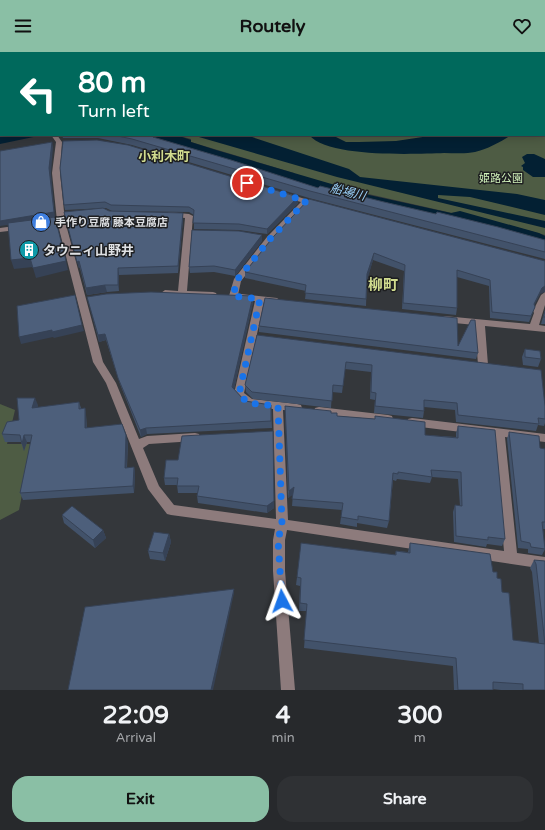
<!DOCTYPE html>
<html lang="en">
<head>
<meta charset="utf-8">
<style>
	body { margin:0; font-family:"Varela Round","Noto Sans JP",sans-serif; background:#2f3134; color:#f1f3f6; height:100vh; display:flex; flex-direction:column; font-size:15px; white-space:nowrap }
	* { box-sizing:border-box; margin:0 }
	p { font-size:13px; color:#a4a6a9 }
	.icon { flex:none; width:22px; height:22px; fill:none; stroke:currentColor; stroke-width:2; stroke-linecap:round; stroke-linejoin:round }
	.map { position:relative; height:638px; overflow:hidden }
	.sheet { display:flex; flex-direction:column; background:#27292c; flex:1 }
	.sheet>* { flex:none }
	.top-card { position:absolute; left:0px; top:0px; width:545px; height:84px; box-shadow:0 2px 10px #0003,0 0 0 1px #434548; background:#00695c; color:#fff; overflow:hidden }
	.pin { position:absolute; display:grid; place-items:center; width:34px; height:34px; color:#fff; margin:-17px; border:2px solid #fff; border-radius:50%; box-shadow:0 1px 4px #0007 }
	.me { position:absolute; width:44px; margin:-22px; rotate:356deg; stroke-linejoin:round; filter:drop-shadow(0 0 3px #0008) }
	.turn { display:flex; align-items:center; gap:14px; height:84px; padding:0 12px; font-size:18px }
	.turn .icon { width:52px; height:52px; stroke-width:2.5 }
	.turn b { display:block; font-size:28px; line-height:34px }
	.eta { display:flex; justify-content:space-evenly; align-items:center; height:68px; text-align:center }
	.eta b { font-size:24px; font-weight:700; line-height:28px }
	.button { display:flex; gap:8px; margin-top:auto; padding:8px 12px }
	.button a { flex:1; height:46px; border-radius:16px; background:#8abfa5; color:#111; font-size:16px; font-weight:700; line-height:46px; text-align:center }
	.button a+a { background:#2f3134; color:#f1f3f6 }
	header { display:flex; justify-content:space-between; align-items:center; height:52px; padding:0 12px; background:#8abfa5; color:#111; font-size:18px; font-weight:700 }
	.map>svg:first-child { display:block }
</style>
</head>
<body>
<header><svg class="icon" aria-label="menu" viewBox="0 0 24 24"><path d="M4 6h16M4 12h16M4 18h16"/></svg>Routely<svg class="icon" aria-label="heart" viewBox="0 0 24 24"><path d="M12 20l-8-8c-3-5 5-10 8-4 3-6 11-1 8 4z"/></svg></header>
<div class="map">
<svg width="545" height="638" viewBox="0 0 545 638">
	<rect width="100%" height="100%" fill="#34373b"/>
	<g fill="#4e5c44">
		<path d="M0,0H545V183L459,160L452,161L364,141L295,123L294,121L191,90V87L176,83H544V1H1L0,82Z"/>
		<path d="M0,352L15,358L7,392H32L19,458L0,468Z"/>
	</g>
	<g fill="#032033">
		<path d="M3,83H43L0,92V84Z"/>
		<path d="M138,83H176L191,88V90L216,98L369,143L451,161L460,159L539,181L545,184V194L312,137Z"/>
		<path d="M192,83H246L349,117L360,125L517,142L545,148V163L470,145L438,143V146L545,169V176L337,125Z"/>
		<path d="M309,83H332L346,90H359L396,89L436,83H511C501,90 487,97 475,100C466,102 454,101 444,101C414,102 329,106 309,83Z"/>
		<path d="M527,102H534L545,107V125H533L523,118V115L521,114L525,111L522,105Z"/>
	</g>
	<g fill="none" stroke-linecap="round" stroke-linejoin="round">
		<g fill="#8d7b7c" fill-rule="evenodd">
			<path d="M0,31L1,32V36H0Z"/>
			<path d="M51,83H57L62,90L60,121L65,169L103,310L116,331L139,387L147,384L195,381L199,382L200,385L199,388L195,389L149,392L143,396L159,434L174,453L276,467L273,357L245,354L234,342L255,249L241,248L237,245L233,247L229,244L234,227L267,185L301,150L283,145L282,143L286,141L324,153L320,155L308,152L273,189L241,229L238,243L241,242L277,246L281,249L277,252L264,250L244,341L252,347L297,352L301,353L302,356L301,359L283,358L288,468L504,499L494,384L412,374L408,373L407,370L408,367L412,366L545,382V390L505,385L517,501L545,505V517L287,478L285,488V519L295,638H281L273,519V488L275,477L171,463L167,462L148,437L106,331L93,310L57,169L52,121L56,90Z"/>
			<path d="M168,160L189,162L193,164L187,239L213,240L216,241L217,243L216,245L165,244L161,241L165,238L178,239L185,166L168,164Z"/>
			<path d="M22,173L26,175L25,177L0,180V176Z"/>
			<path d="M545,240V253L539,273L545,274V280L485,274L488,313L483,316L478,313L475,273L444,270L439,267L444,264L530,272L534,261L533,259L541,243Z"/>
			<path d="M319,355L388,363L392,364L393,367L392,370L388,371L319,363L315,362L314,359L315,356Z"/>
		</g>
	</g>
	<g fill="#42526a">
		<path d="M229,0H256L258,1H230Z"/>
		<path d="M500,0H522V1H502Z"/>
		<path d="M62,83H148L155,86L318,136L384,150L545,188V207L309,146L132,93L98,86H63Z"/>
		<path d="M60,116L298,145V151L267,182L239,178L194,177V163L189,160L112,159L106,156L65,158L64,153Z"/>
		<path d="M109,159L183,161V167L178,221L119,223V239L107,240L87,243L80,216H79L64,160Z"/>
		<path d="M274,184L545,209L540,242L534,253L535,255L529,270L490,266L489,234L457,225V256L456,263L402,257L404,219L373,208L367,227L366,254L305,247L306,239L245,226V220Z"/>
		<path d="M262,189L235,224L214,220L190,221L189,215Z"/>
		<path d="M253,250L234,337L245,349L271,353L272,376L147,382L141,385L120,332L106,288L99,290L89,251Z"/>
		<path d="M545,258V272H541Z"/>
		<path d="M259,274L458,294L478,301L476,307L259,280Z"/>
		<path d="M257,283L545,354V371L544,374L538,373L536,379L456,370L455,358L424,355V359L423,366L374,361L375,348L370,347L371,320L345,317L342,341L332,340L331,356L253,347L246,340L245,333Z"/>
		<path d="M525,297L541,307L538,315L523,313L522,305Z"/>
		<path d="M79,350L81,356H85L86,363L87,376L128,390L127,416L134,415L135,422L134,441L23,448L20,441L31,390H27L24,399L21,390H5L2,382L38,353L37,356Z"/>
		<path d="M285,354L331,361L337,364L375,367V364L425,383L456,385V381L458,374L505,487L502,494L487,492L486,495L454,490L453,460L455,453L460,454L458,427L432,425L430,431L397,427L396,429L393,428L389,469L387,476L357,471V475L340,472L342,458L292,454L293,442L288,446Z"/>
		<path d="M509,380L540,396L545,397V477H543L545,497L542,503L528,501V497L518,496L507,387Z"/>
		<path d="M166,408L274,456L267,461L198,451L197,444L198,441H178L177,433H165L164,426Z"/>
		<path d="M62,463L103,478L106,486L95,496L64,471Z"/>
		<path d="M169,482L171,490L165,509L150,507L148,499Z"/>
		<path d="M410,491L493,520L497,526L502,540L513,588L539,592L532,520L530,516L534,508L545,509V638H501L493,637V638H454L453,614L304,596L307,559H299L300,534L296,533L297,525L395,503L396,499L408,500Z"/>
	</g>
	<g fill="#364256">
		<path d="M52,90L53,95L51,121L55,166L0,174V169L49,116Z"/>
		<path d="M298,145V151L267,182V177Z"/>
		<path d="M183,161V167L178,221V214Z"/>
		<path d="M262,183V189L235,224V218Z"/>
		<path d="M374,201L373,208L367,229V222Z"/>
		<path d="M30,206L33,215L14,217L11,208Z"/>
		<path d="M66,209L68,218L36,226L33,216Z"/>
		<path d="M79,209L80,216H79L77,210Z"/>
		<path d="M118,216L119,223V239L118,233Z"/>
		<path d="M105,233L107,240L87,243L86,236Z"/>
		<path d="M545,234V240L540,242L532,258L534,252L542,236Z"/>
		<path d="M253,244V250L233,342L232,335Z"/>
		<path d="M82,273L84,279L54,286L53,285L21,292L19,285L52,278Z"/>
		<path d="M105,282L106,288L99,290L98,283Z"/>
		<path d="M35,346L38,353L35,364L32,356Z"/>
		<path d="M85,356L86,363L87,383L85,376Z"/>
		<path d="M146,376L147,382L141,385L140,378Z"/>
		<path d="M24,383L27,390L24,399L22,392Z"/>
		<path d="M126,383L128,390L126,423L125,416Z"/>
		<path d="M134,415L135,422L134,441L133,434Z"/>
		<path d="M294,435V442L288,446L289,439Z"/>
		<path d="M274,449V456L267,461V454Z"/>
		<path d="M103,478L106,486L95,496L93,488Z"/>
		<path d="M169,482L171,490L165,509L163,501Z"/>
		<path d="M234,537V541L213,638H211Z"/>
	</g>
	<g fill="#4d5f7b" stroke="#364256">
		<path d="M238,0H256L258,1H239Z"/>
		<path d="M506,0H522V1H508Z"/>
		<path d="M113,83H148L154,85H153L231,108L318,136L320,134L384,150L436,162L437,160L498,175L545,188V200L310,139L132,87Z"/>
		<path d="M97,88L128,93L298,145L267,177L239,172L193,171L194,158L189,155L111,153L105,150L64,153L60,116L63,89Z"/>
		<path d="M52,90L49,116L54,160L0,169V99Z"/>
		<path d="M309,147L545,209V234L542,236L534,252L535,255L531,264L492,260L490,228L457,218V256L403,251L405,213L374,201L367,222L366,247L305,241L306,233L245,220L274,184Z"/>
		<path d="M103,156L109,159L183,161L178,214L118,216V233H105L86,236L79,209L77,210L64,160Z"/>
		<path d="M55,165L66,209L33,216L30,206L11,208L8,171Z"/>
		<path d="M192,178L239,179L262,183L235,218L214,214L189,215Z"/>
		<path d="M151,240L253,244L232,335L245,349L271,353V369L146,376L140,378L118,326L105,282L98,283L87,245L106,242Z"/>
		<path d="M75,243L82,273L52,280V278L19,285L17,254Z"/>
		<path d="M265,246L457,266L458,294L471,268H475L478,301L259,274Z"/>
		<path d="M545,259V265H543Z"/>
		<path d="M257,283L541,318L545,354V367L538,366L539,372L458,363L457,351L424,348V359L375,354L376,341L371,340L372,313L346,310L343,334L333,333L332,349L252,340L245,333Z"/>
		<path d="M525,297L540,299L541,307L525,305Z"/>
		<path d="M17,346H35L32,356L79,350V357L85,356V376L122,372L126,383L125,416L134,415L133,434L20,441L32,383H24L22,392L20,383L2,382L7,370L19,368Z"/>
		<path d="M285,354L331,359V361H337V364L375,367V364L425,370V383L458,386V374L495,378L505,487L488,485V488L456,484L455,453L462,454L461,420L431,418L432,425L398,420V422L393,421L389,469L358,464V468L341,465L343,451L292,447L294,435L289,439Z"/>
		<path d="M273,379L274,449L267,454L197,444L199,434H177L178,426H164L166,408H178L182,384Z"/>
		<path d="M509,380L539,384L540,396L545,397V470H542L545,497L531,495L530,491L521,489Z"/>
		<path d="M72,454L103,478L93,488L62,463Z"/>
		<path d="M154,480L169,482L163,501L148,499Z"/>
		<path d="M301,491L396,503V499L410,501V491L490,502L493,520H497V526L501,527L502,540L509,541L513,588L545,592L536,512L534,508L545,509V638H523V632L493,630V638H458L456,606L304,588L307,552L300,551L301,526L297,525Z"/>
		<path d="M234,537L211,638H68L85,555Z"/>
	</g>
	<g fill="none" stroke-linecap="round" stroke-linejoin="round">
		<path stroke="#1a73e8" stroke-width="7" stroke-dasharray="0 12.6" d="M247,131L306,149L270,187L237,228L233,244L260,247L239,342L248,351L278,354L282,472L278,488L282,549"/>
	</g>
	<defs>
		<symbol id="shop-disc" viewBox="-11 -11 22 22"><circle r="9.5" fill="#3f7fe0" stroke="#1d1e20"/><path d="M-5-2.5h2.3a2.7 3.5 0 0 1 5.4 0H5L5.5 6h-11ZM-1.5-2.5h3a1.5 2.3 0 0 0-3 0Z" fill="#fff"/></symbol>
		<symbol id="building-disc" viewBox="-11 -11 22 22"><circle r="9.5" fill="#0f9aa8" stroke="#1d1e20"/><path d="M-4-6H4V6H1V3H-1V6H-4ZM-2.5-4.3h1.7v1.8h-1.7ZM.8-4.3h1.7v1.8H.8ZM-2.5-1h1.7V.8h-1.7ZM.8-1h1.7V.8H.8Z" fill="#fff"/></symbol>
	</defs>
	<g fill-rule="evenodd">
		<use href="#shop-disc" x="30" y="159" width="22" height="22"/>
		<use href="#building-disc" x="18" y="187" width="22" height="22"/>
	</g>
	<g text-anchor="middle" stroke-width="3" stroke-linejoin="round" paint-order="stroke">
		<g font-size="11" fill="#d0f1ba" stroke="#1d1e20">
			<text x="501" y="130">姫路公園</text>
		</g>
		<g font-size="11" font-weight="bold" fill="#dfe1e4" stroke="#1d1e20" text-anchor="start">
			<text x="55" y="174">手作り豆腐 藤本豆腐店</text>
		</g>
		<g font-size="12" font-style="italic" fill="#9bd2fb" stroke="#1d1e20">
			<text transform="translate(348 140) rotate(14)" y="4">船場川</text>
		</g>
		<g font-size="13" font-weight="bold" fill="#d1dc8f" stroke="#1d1e20">
			<text x="164" y="109">小利木町</text>
		</g>
		<g font-size="13" font-weight="bold" fill="#dfe1e4" stroke="#1d1e20" text-anchor="start">
			<text x="43" y="203">タウニィ山野井</text>
		</g>
		<g font-size="15" font-weight="bold" fill="#d1dc8f" stroke="#1d1e20">
			<text x="383" y="238">柳町</text>
		</g>
	</g>
</svg>
<div class="pin" style="left:247px;top:131px;background:#d93025"><svg class="icon" aria-label="arrive" viewBox="0 0 24 24"><path d="M6 21V4h12l-3 4 3 4H6"/></svg></div>
<svg class="me" style="left:282px;top:549px" viewBox="-20 -20 40 40"><path d="M0-17L14 15 0 8-14 15z" fill="#1a73e8" stroke="#fff" stroke-width="4"/></svg>
<div class="top-card">
<div class="turn"><svg class="icon" aria-label="left" viewBox="0 0 24 24"><path d="M17 20v-9H6M10 6l-5 5 5 5"/></svg><div><b>80 m</b>Turn left</div></div>
</div>
</div>
<section class="sheet">
<div class="eta">
<div><b>22:09</b><p>Arrival</p></div>
<div><b>4</b><p>min</p></div>
<div><b>300</b><p>m</p></div>
</div>
<div class="button"><a>Exit</a><a>Share</a></div>
</section>
</body>
</html>
